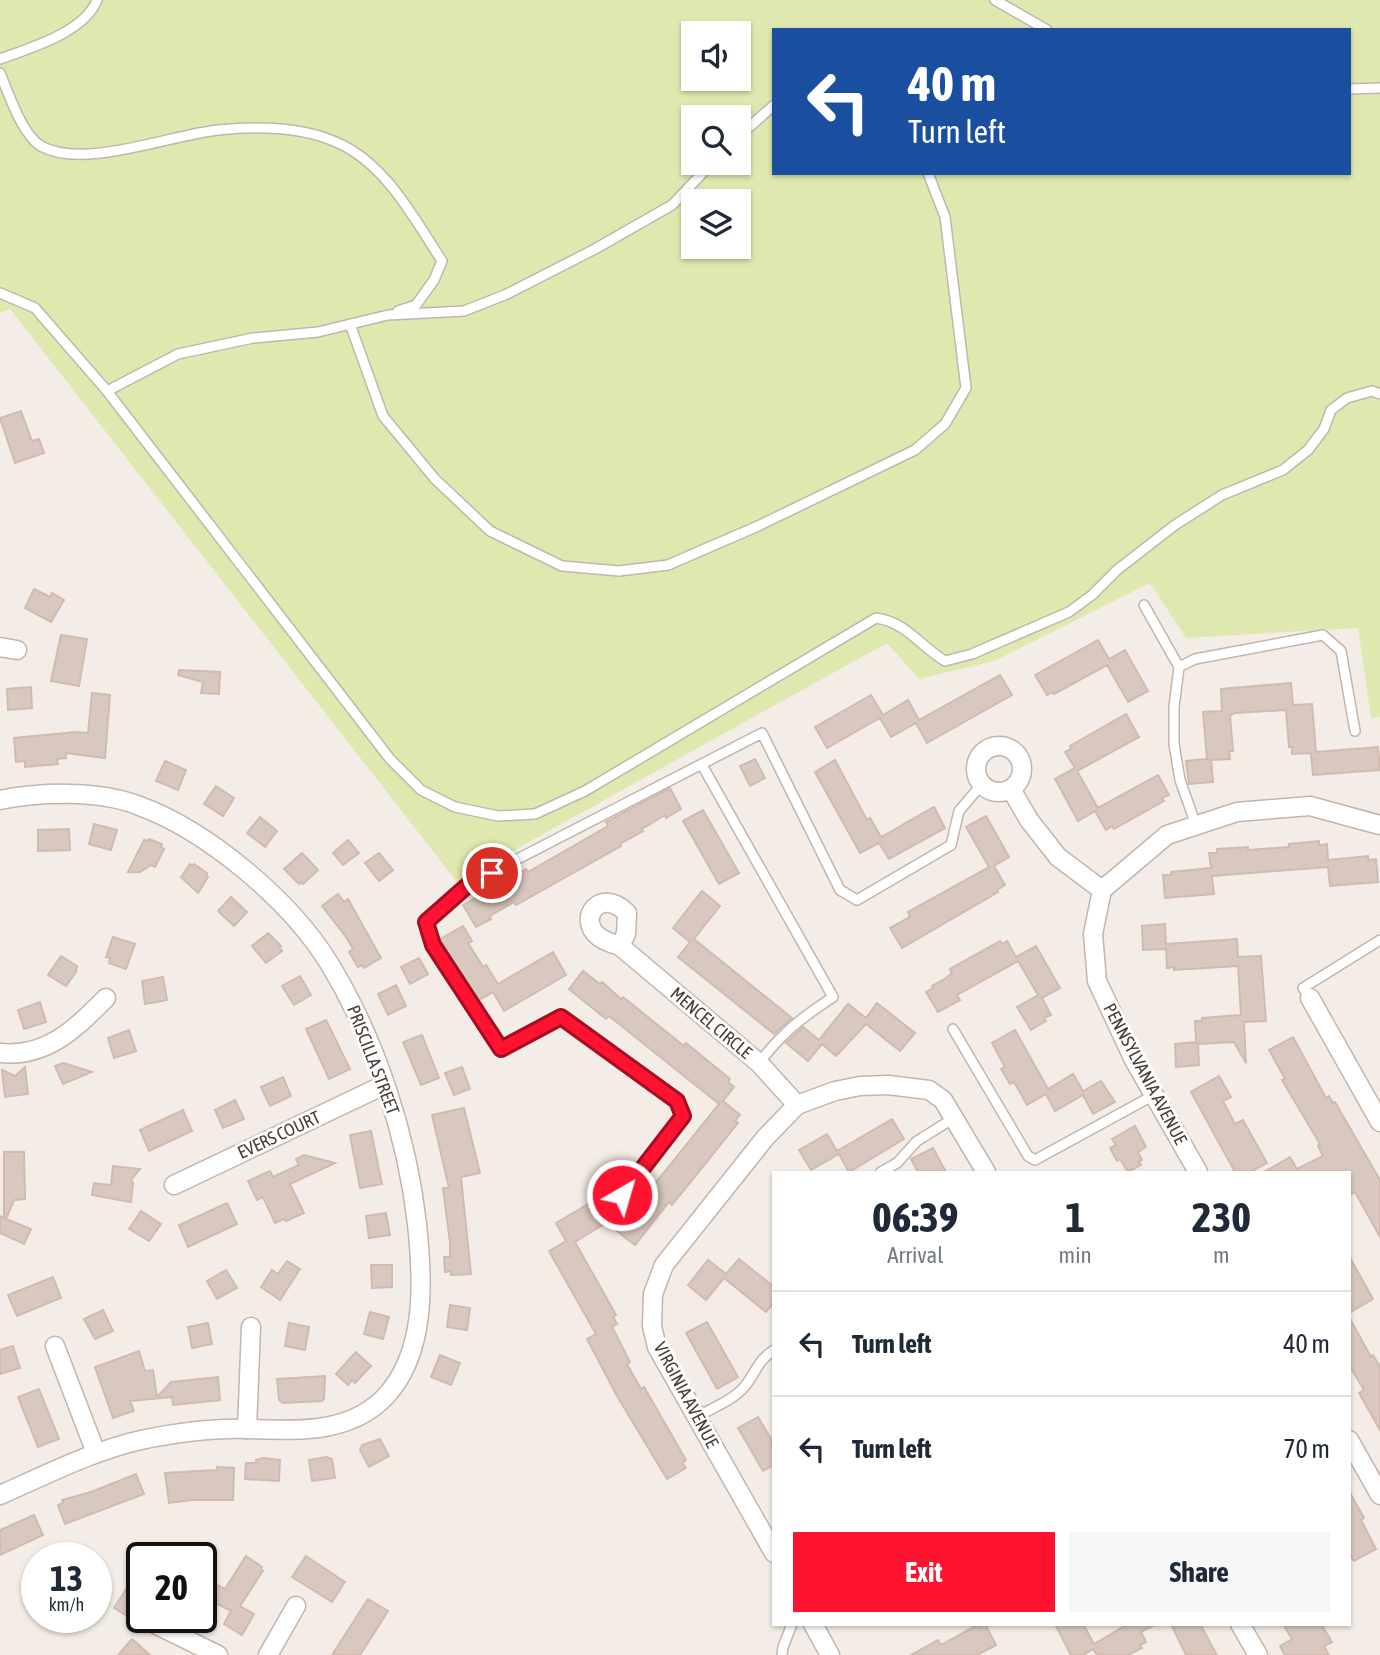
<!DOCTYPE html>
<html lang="en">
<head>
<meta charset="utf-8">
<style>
	body { margin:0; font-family:"Asap Condensed",sans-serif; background:#f6f6f7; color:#1f2937; height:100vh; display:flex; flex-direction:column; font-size:26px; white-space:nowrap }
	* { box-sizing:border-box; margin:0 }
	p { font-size:23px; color:#747a83 }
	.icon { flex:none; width:38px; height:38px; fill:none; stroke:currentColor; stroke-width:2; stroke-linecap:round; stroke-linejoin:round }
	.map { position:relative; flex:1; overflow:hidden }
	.drawer { position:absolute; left:772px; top:1171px; width:579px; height:455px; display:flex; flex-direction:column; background:#fff; border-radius:0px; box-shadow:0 2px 5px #0004 }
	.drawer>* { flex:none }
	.guide { position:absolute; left:772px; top:28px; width:579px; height:147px; border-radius:0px; box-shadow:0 2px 5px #0004; background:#1a4fa0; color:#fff; overflow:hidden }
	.buttons { position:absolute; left:681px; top:21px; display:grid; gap:14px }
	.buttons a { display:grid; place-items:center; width:70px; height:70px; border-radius:0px; background:#fff; box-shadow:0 2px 5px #0004; font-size:35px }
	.speed { position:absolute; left:21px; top:1542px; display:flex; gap:14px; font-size:35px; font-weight:700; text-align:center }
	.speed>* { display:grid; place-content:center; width:91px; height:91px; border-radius:50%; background:#fff; box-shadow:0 2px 5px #0004; line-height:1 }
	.speed small { font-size:18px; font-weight:400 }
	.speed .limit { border:4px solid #111; border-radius:10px; background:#fff; color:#111 }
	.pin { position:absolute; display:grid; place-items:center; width:60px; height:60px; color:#fff; margin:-30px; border:4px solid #fff; border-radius:50%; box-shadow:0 2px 7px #0007 }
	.me { position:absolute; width:77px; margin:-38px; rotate:38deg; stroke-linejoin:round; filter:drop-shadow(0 0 5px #0008) }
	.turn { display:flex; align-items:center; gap:24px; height:147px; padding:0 21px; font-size:32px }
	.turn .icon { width:91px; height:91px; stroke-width:2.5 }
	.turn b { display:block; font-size:49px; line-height:60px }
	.eta { display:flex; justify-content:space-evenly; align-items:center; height:119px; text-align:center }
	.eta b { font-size:42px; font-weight:700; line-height:49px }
	.button { display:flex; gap:14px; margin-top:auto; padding:14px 21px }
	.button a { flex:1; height:80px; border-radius:0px; background:#fe1431; color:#fff; font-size:28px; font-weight:700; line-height:80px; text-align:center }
	.button a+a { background:#f6f6f7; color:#1f2937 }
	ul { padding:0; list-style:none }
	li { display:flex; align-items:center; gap:21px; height:105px; padding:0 21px; border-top:2px solid #e0e1e3 }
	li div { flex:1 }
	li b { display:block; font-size:26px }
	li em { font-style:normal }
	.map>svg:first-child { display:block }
</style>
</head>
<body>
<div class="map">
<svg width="1380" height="1655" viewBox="0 0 1380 1655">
	<rect width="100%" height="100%" fill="#f4ede7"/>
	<path fill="#dfe9af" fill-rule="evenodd" d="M0,0H1380V717L1371,718L1358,628L1186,638L1150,583L994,661L919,679L887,643L457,882L10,309L0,313ZM774,30H1349V173H774ZM693,33H738V79H693ZM693,117H738V163H693ZM693,201H738V247H693Z"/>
	<g fill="#d9c8bf" stroke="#d1bbaf" stroke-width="2">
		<path d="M21,411L32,441L39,439L44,453L15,463L0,418Z"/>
		<path d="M34,589L50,597L52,593L64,600L51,622L25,608Z"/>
		<path d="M61,635L87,639L79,686L51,681Z"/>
		<path d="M1098,640L1109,659L1125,650L1148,691L1128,702L1107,665L1054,694L1053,692L1047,695L1035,675Z"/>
		<path d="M179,670L220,672L219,694L201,693L203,682L178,675Z"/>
		<path d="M1000,675L1012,695L927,743L916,723L891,737L880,718L827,748L815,727L871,695L883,715L908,700L919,720Z"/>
		<path d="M1291,683L1293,705L1312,704L1316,752L1378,747L1380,770L1313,775L1311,753L1292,754V747H1289L1286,710L1235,713L1230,715L1233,751H1229L1230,759L1211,760L1213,782L1189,784L1186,761L1207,759L1203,712L1222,711L1221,689Z"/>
		<path d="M31,687L32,708L8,710L7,689Z"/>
		<path d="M92,693L110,695L105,758L66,753V758L57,759L58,764L25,767V761L16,762L14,738L76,732L88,733Z"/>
		<path d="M1126,714L1139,737L1077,771L1098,808L1158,775L1169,795L1162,798L1164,801L1114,829L1112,826L1106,830L1095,811L1078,821L1055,779L1075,768L1065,752L1071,749L1070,746Z"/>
		<path d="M755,759L765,778L750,786L740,766Z"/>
		<path d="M835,760L867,820L870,818L881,837L934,807L945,828L889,859L879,843L860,853L815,772Z"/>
		<path d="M165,761L186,770L178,790L156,781Z"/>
		<path d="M216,786L234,798L223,816L204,804Z"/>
		<path d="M670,788L681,809L666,818L665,815L642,829L643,831L620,844L621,846L516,905L514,902L490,916L491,919L476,927L463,905L526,869L528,872L608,826L606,822Z"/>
		<path d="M703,810L739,873L719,884L683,821Z"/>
		<path d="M986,816L1009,857L994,866L1005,885L997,890L998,892L902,948L890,928L910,917L908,912L989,867L966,827Z"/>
		<path d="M260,817L277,831L265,847L247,833Z"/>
		<path d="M94,824L117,830L111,850L89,844Z"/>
		<path d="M69,829L70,850L38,851V830Z"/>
		<path d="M149,839L162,844L161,847L164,849L155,867L151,865L140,872H128L144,840L148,841Z"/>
		<path d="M348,840L359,853L343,865L333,853Z"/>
		<path d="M1319,841V845L1327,844L1328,860L1368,856V860L1376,859L1378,882L1330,886L1328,867L1212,876L1214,894L1165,898L1163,875H1171V872L1211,868L1209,853H1217V849L1248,847V850L1289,847V844Z"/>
		<path d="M302,853L318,870L303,884L301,882L299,884L284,869Z"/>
		<path d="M379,853L393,870L379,881L365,863Z"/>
		<path d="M190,864L193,866L194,864L207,873L206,875L208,877L198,893L181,877Z"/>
		<path d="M702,891L720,906L694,939L792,1018L774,1034L678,957L690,942L673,928Z"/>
		<path d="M338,894L344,902L348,899L381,958L364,968L362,965L358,967L349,952L353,949L346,937L322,906Z"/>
		<path d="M231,897L247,912L234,926L218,911Z"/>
		<path d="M1165,924L1166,944L1237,939L1238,957L1261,956L1266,1021L1244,1022L1246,1063L1234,1042L1198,1044L1199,1065L1176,1067L1175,1044L1196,1042L1195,1021H1202V1018L1241,1015L1238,966L1174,970V967L1167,968L1166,949L1143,950L1142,926Z"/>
		<path d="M463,926L472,941L468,943L483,967L486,965L498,984L553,952L566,975L504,1011L493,992L478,1001L440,939Z"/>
		<path d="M268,933L281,946L279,947L282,951L266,963L252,946Z"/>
		<path d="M113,937L135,944L126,969L109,963L110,958L106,957Z"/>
		<path d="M1000,941L1002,944L1007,941L1016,957L1036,946L1060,988L1042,998L1051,1015L1044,1018L1046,1021L1031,1030L1017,1007L1038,995L1018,961L957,995L960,1000L938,1012L926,992L933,988L932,986L946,978L952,973L950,969Z"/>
		<path d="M61,956L77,966L76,972L66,986L48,975Z"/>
		<path d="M419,958L428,974L410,984L401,967Z"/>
		<path d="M583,971L600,984L602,982L621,999L623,997L684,1046L686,1043L730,1079L728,1082L734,1087L723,1101L740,1115L735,1121L738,1123L672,1205L669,1202L635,1245L617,1231L719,1104L609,1016L606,1019L569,989Z"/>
		<path d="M300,976L311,995L294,1005L282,986Z"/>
		<path d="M163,977L167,1000L145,1004L142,981Z"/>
		<path d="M396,985L406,1006L388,1015L378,994Z"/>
		<path d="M40,1002L46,1022L24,1029L18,1010Z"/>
		<path d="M877,1003L915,1033L900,1051L866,1024L836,1056L822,1044L808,1061L786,1043L803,1027L819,1040L848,1004L866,1018Z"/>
		<path d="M326,1020L350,1069L329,1079L306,1029Z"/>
		<path d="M129,1030L136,1051L114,1058L108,1038Z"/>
		<path d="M1015,1030L1048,1089L1073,1074L1083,1091L1101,1081L1115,1102L1093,1114L1083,1095L1055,1111L1046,1094L1027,1105L1014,1082L1010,1084L1001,1069L1005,1067L992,1043Z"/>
		<path d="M422,1035L439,1078L421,1085L403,1042Z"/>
		<path d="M1293,1037L1326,1098L1329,1096L1333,1103L1335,1102L1380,1180V1237L1355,1192L1349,1195V1172H1264L1290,1157L1297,1169L1323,1156L1318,1146L1320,1144L1282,1080L1285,1079L1269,1050Z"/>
		<path d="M63,1063L92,1072L63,1084L55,1066Z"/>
		<path d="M25,1067L28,1094L5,1097L2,1070L15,1076Z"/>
		<path d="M462,1067L470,1089L454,1095L445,1073Z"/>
		<path d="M1219,1076L1231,1097L1223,1101L1235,1124L1243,1120L1267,1163L1250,1172H1235L1191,1092Z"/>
		<path d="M283,1077L291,1096L270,1106L261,1087Z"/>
		<path d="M235,1100L244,1119L223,1128L215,1110Z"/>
		<path d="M464,1108L480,1173L461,1177L471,1274L451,1275V1271L445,1272L444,1257H450V1243L443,1188H449L432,1115Z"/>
		<path d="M183,1110L192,1131L149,1151L140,1130Z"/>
		<path d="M892,1119L904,1139L849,1172L839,1154L811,1170L799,1150L827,1134L837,1151Z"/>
		<path d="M1135,1126L1146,1147L1138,1152L1142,1160L1139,1162L1141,1165L1128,1172L1120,1159L1117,1161L1110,1148L1116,1145L1112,1139Z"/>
		<path d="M371,1131L382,1184L360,1188L350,1135Z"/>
		<path d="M933,1148L946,1172H918L911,1159Z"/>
		<path d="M4,1152H24L25,1199L14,1200L6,1219L31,1229L24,1244L0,1233V1216L4,1218Z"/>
		<path d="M304,1155L335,1163L290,1184L304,1213L286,1221L284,1219L275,1223L263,1197L257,1200L248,1181L270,1171L273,1177L299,1165L296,1159Z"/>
		<path d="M113,1166L140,1169L131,1180L133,1183L131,1202L92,1195L94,1183L111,1185Z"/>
		<path d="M597,1199L609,1221L575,1242L616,1315L613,1317L617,1324L612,1327L630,1362L627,1364L641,1389L644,1387L686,1460L682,1463L686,1468L667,1479L617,1396L587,1339L596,1334L549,1251L566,1241L556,1223Z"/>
		<path d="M227,1203L237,1224L188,1247L179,1225Z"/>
		<path d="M141,1211L161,1224L149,1241L129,1229Z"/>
		<path d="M386,1213L390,1235L369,1238L366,1216Z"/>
		<path d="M1349,1256L1373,1299L1349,1313Z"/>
		<path d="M739,1259L774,1287V1302L766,1312L724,1278L706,1300L688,1285L708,1260L726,1274Z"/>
		<path d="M287,1261L300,1269L280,1300L261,1287L272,1270L278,1274Z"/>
		<path d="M371,1265H392V1287L372,1288Z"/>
		<path d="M226,1270L237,1288L217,1299L207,1281Z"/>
		<path d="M53,1277L61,1298L17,1316L8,1295Z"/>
		<path d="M450,1305L470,1308L467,1330L447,1327Z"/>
		<path d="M103,1310L113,1331L95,1339L84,1319Z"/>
		<path d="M370,1312L389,1317L383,1339L364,1334Z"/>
		<path d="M1349,1317L1371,1357L1373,1355L1380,1367V1430L1359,1393L1364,1390L1349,1365Z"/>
		<path d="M707,1322L738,1377L717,1389L686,1333Z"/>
		<path d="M208,1323L212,1344L192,1348L188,1327Z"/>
		<path d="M289,1323L309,1327L305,1350L285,1346Z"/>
		<path d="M13,1346L20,1368L0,1374V1350Z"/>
		<path d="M139,1351L145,1371L153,1370L157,1397L171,1382L218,1377L220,1400L173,1405L172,1397L130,1401L134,1411L113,1418L95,1367Z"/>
		<path d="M356,1352L371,1366L355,1383L352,1380L348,1385L336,1374Z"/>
		<path d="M440,1355L460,1363L451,1385L431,1377Z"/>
		<path d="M325,1376L324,1399L322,1401L283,1403L279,1400L277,1379Z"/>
		<path d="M39,1389L59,1439L38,1447L18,1397Z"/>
		<path d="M758,1417L774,1444V1465L763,1471L738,1428Z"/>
		<path d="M380,1439L389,1456L369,1467L360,1450L362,1445Z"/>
		<path d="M326,1457L332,1459L335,1478L312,1481L309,1460Z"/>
		<path d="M263,1458L280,1460L279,1481L245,1479L246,1463H256V1460Z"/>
		<path d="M217,1467L234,1468L233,1500H192L169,1503L165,1473L217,1470Z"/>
		<path d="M136,1474L144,1494L65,1524L58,1505L63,1503L62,1500L91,1492Z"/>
		<path d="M1349,1491L1364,1518L1361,1520L1376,1549L1354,1561L1349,1553Z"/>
		<path d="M34,1515L43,1535L0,1555V1530Z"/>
		<path d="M246,1556L262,1567L261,1570L263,1571L240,1606L254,1614L242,1635L224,1624L231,1611L202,1596L210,1581L225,1589Z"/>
		<path d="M306,1556L345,1582L332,1602L292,1577Z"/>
		<path d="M142,1572V1605L132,1619L114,1608L127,1588L130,1590Z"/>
		<path d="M368,1599L388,1611L360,1655H332Z"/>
		<path d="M985,1624L996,1645L977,1655H911L938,1640L941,1645L977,1625L979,1627Z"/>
		<path d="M1055,1624H1083L1094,1644L1128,1624H1156L1141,1632L1146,1642L1140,1645L1142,1648L1128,1655H1097L1093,1649L1083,1655H1071Z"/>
		<path d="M1171,1624H1200L1217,1655H1186Z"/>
		<path d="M1283,1624H1321L1332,1642L1324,1646L1329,1655H1285L1280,1646L1292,1639Z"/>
		<path d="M132,1639L150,1655H118Z"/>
	</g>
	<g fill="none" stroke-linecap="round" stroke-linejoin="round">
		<defs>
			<g id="lane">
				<path d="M995,0L1047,30"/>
				<path d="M0,59C30,48 85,32 97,0"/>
				<path d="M0,73C8,92 22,135 41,146C83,170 170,135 218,130C257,126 302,126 338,143C386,164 415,220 442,261L434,280L416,305L398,311"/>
				<path d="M1349,89L1380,88"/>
				<path d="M738,137L774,105"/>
				<path d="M0,293L35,308L107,391L178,354L253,338L318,332L388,315L464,311L507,294L595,249L672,205L712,163"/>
				<path d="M350,324L383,416L435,479L490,531L562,566L619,571L668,565L758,526L915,450L945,424L966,388L945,217L928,173"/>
				<path d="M107,391L390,759L421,790L455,807L498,816L535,814L585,791L876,618C906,622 920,646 945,661L972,654L1069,612L1092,595L1117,570L1175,525L1222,495L1283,470L1308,450L1324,429L1331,410L1347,398L1372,391L1380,394"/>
				<path d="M1144,605L1179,667L1174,707V744L1180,780L1196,825"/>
				<path d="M1179,667L1195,659L1323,635L1341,651L1355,731"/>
				<path d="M702,765L833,997C801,1018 782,1033 759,1063"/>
				<path d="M1310,998L1303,988L1380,940"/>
				<path d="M953,1029L1028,1156L1035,1160L1154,1095"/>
				<path d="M881,1172L897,1163L917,1141L954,1118"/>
				<path d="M622,1195L683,1116L677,1101L561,1017L501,1049L433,945L426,922L469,884L762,733L840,890L857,900L951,845L959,811L982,784"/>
				<path d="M697,1417C712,1408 734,1400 745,1386C757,1371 757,1361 774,1350"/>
				<path d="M782,1655L783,1647L792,1624"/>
			</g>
			<g id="street">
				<path d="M0,647L17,650"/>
				<circle cx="999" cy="769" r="23"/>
				<path d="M1011,789L1029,820L1058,857L1102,890"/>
				<path d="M0,800C40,792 98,790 137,805C207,830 290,900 329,963C376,1040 407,1135 417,1224C423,1280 427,1354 384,1398C347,1435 295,1430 247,1429C212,1428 175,1433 141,1440C92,1451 46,1475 0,1495"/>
				<path d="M1102,890L1093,934L1097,981L1134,1060L1198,1172"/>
				<path d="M1102,890L1167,835L1237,812L1310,806L1380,825"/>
				<path d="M620,946L626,934L627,913C600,886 576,919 599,937C605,941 613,944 620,946L759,1063L797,1105"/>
				<path d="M1310,998L1380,1122"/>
				<path d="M0,1053C47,1058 76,1028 106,998"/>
				<path d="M174,1185L384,1085"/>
				<path d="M55,1346L96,1453"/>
				<path d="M247,1429L251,1327"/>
				<path d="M1349,1440L1380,1495"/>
				<path d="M774,1553L657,1347L652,1326L653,1294L664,1265L765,1138L797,1105L835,1091L860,1086L888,1085L929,1090L943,1100L986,1172"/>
				<path d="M155,1624L218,1655"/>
				<path d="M813,1624L830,1655"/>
				<path d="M1240,1624L1258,1655"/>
				<path d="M268,1655L296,1606"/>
			</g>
		</defs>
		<use href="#lane" stroke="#c3b5ac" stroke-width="12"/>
		<use href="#street" stroke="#c3b5ac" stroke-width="21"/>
		<use href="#lane" stroke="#fff" stroke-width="9"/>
		<use href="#street" stroke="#fff" stroke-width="18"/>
	</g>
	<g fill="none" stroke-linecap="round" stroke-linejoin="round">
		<defs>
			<path id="route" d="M492,873L469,884L426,922L433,945L501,1049L561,1017L677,1101L683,1116L622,1195"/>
		</defs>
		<use href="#route" stroke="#a50d20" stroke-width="18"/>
		<use href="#route" stroke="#fe1431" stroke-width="12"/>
	</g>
	<g text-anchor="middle" stroke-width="6" stroke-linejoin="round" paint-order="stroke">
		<g font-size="18" fill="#473c36" stroke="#fff">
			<text transform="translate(711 1023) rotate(40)" y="6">MENCEL CIRCLE</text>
			<text transform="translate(373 1060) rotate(69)" y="6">PRISCILLA STREET</text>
			<text transform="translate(1145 1074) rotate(62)" y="6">PENNSYLVANIA AVENUE</text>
			<text transform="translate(279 1135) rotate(-25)" y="6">EVERS COURT</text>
			<text transform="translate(686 1395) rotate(62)" y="6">VIRGINIA AVENUE</text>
		</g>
	</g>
</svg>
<div class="buttons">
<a><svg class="icon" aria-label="sound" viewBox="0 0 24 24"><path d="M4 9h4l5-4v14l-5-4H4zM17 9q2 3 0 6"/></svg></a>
<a><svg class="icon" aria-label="search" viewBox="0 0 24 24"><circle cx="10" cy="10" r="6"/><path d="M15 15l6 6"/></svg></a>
<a><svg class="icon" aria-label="layers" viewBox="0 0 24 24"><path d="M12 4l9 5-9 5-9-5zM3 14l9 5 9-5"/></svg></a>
</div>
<div class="speed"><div>13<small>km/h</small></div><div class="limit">20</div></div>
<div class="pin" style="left:492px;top:873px;background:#d93025"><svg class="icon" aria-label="arrive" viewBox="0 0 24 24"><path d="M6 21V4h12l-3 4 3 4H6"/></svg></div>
<svg class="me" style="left:622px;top:1195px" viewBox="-20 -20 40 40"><circle r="17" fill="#fe1431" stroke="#fff" stroke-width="3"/><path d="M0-11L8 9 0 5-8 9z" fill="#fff"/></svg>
<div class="guide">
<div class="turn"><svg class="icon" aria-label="left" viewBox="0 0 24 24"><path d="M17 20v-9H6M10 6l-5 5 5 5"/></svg><div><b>40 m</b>Turn left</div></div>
</div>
<section class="drawer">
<div class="eta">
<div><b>06:39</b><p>Arrival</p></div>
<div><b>1</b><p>min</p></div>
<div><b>230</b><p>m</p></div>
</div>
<ul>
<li><svg class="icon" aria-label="left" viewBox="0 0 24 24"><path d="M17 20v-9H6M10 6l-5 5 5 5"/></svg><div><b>Turn left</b></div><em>40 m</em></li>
<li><svg class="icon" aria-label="left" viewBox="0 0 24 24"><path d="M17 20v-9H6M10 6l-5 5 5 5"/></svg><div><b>Turn left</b></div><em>70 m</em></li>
</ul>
<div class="button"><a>Exit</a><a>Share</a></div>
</section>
</div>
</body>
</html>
